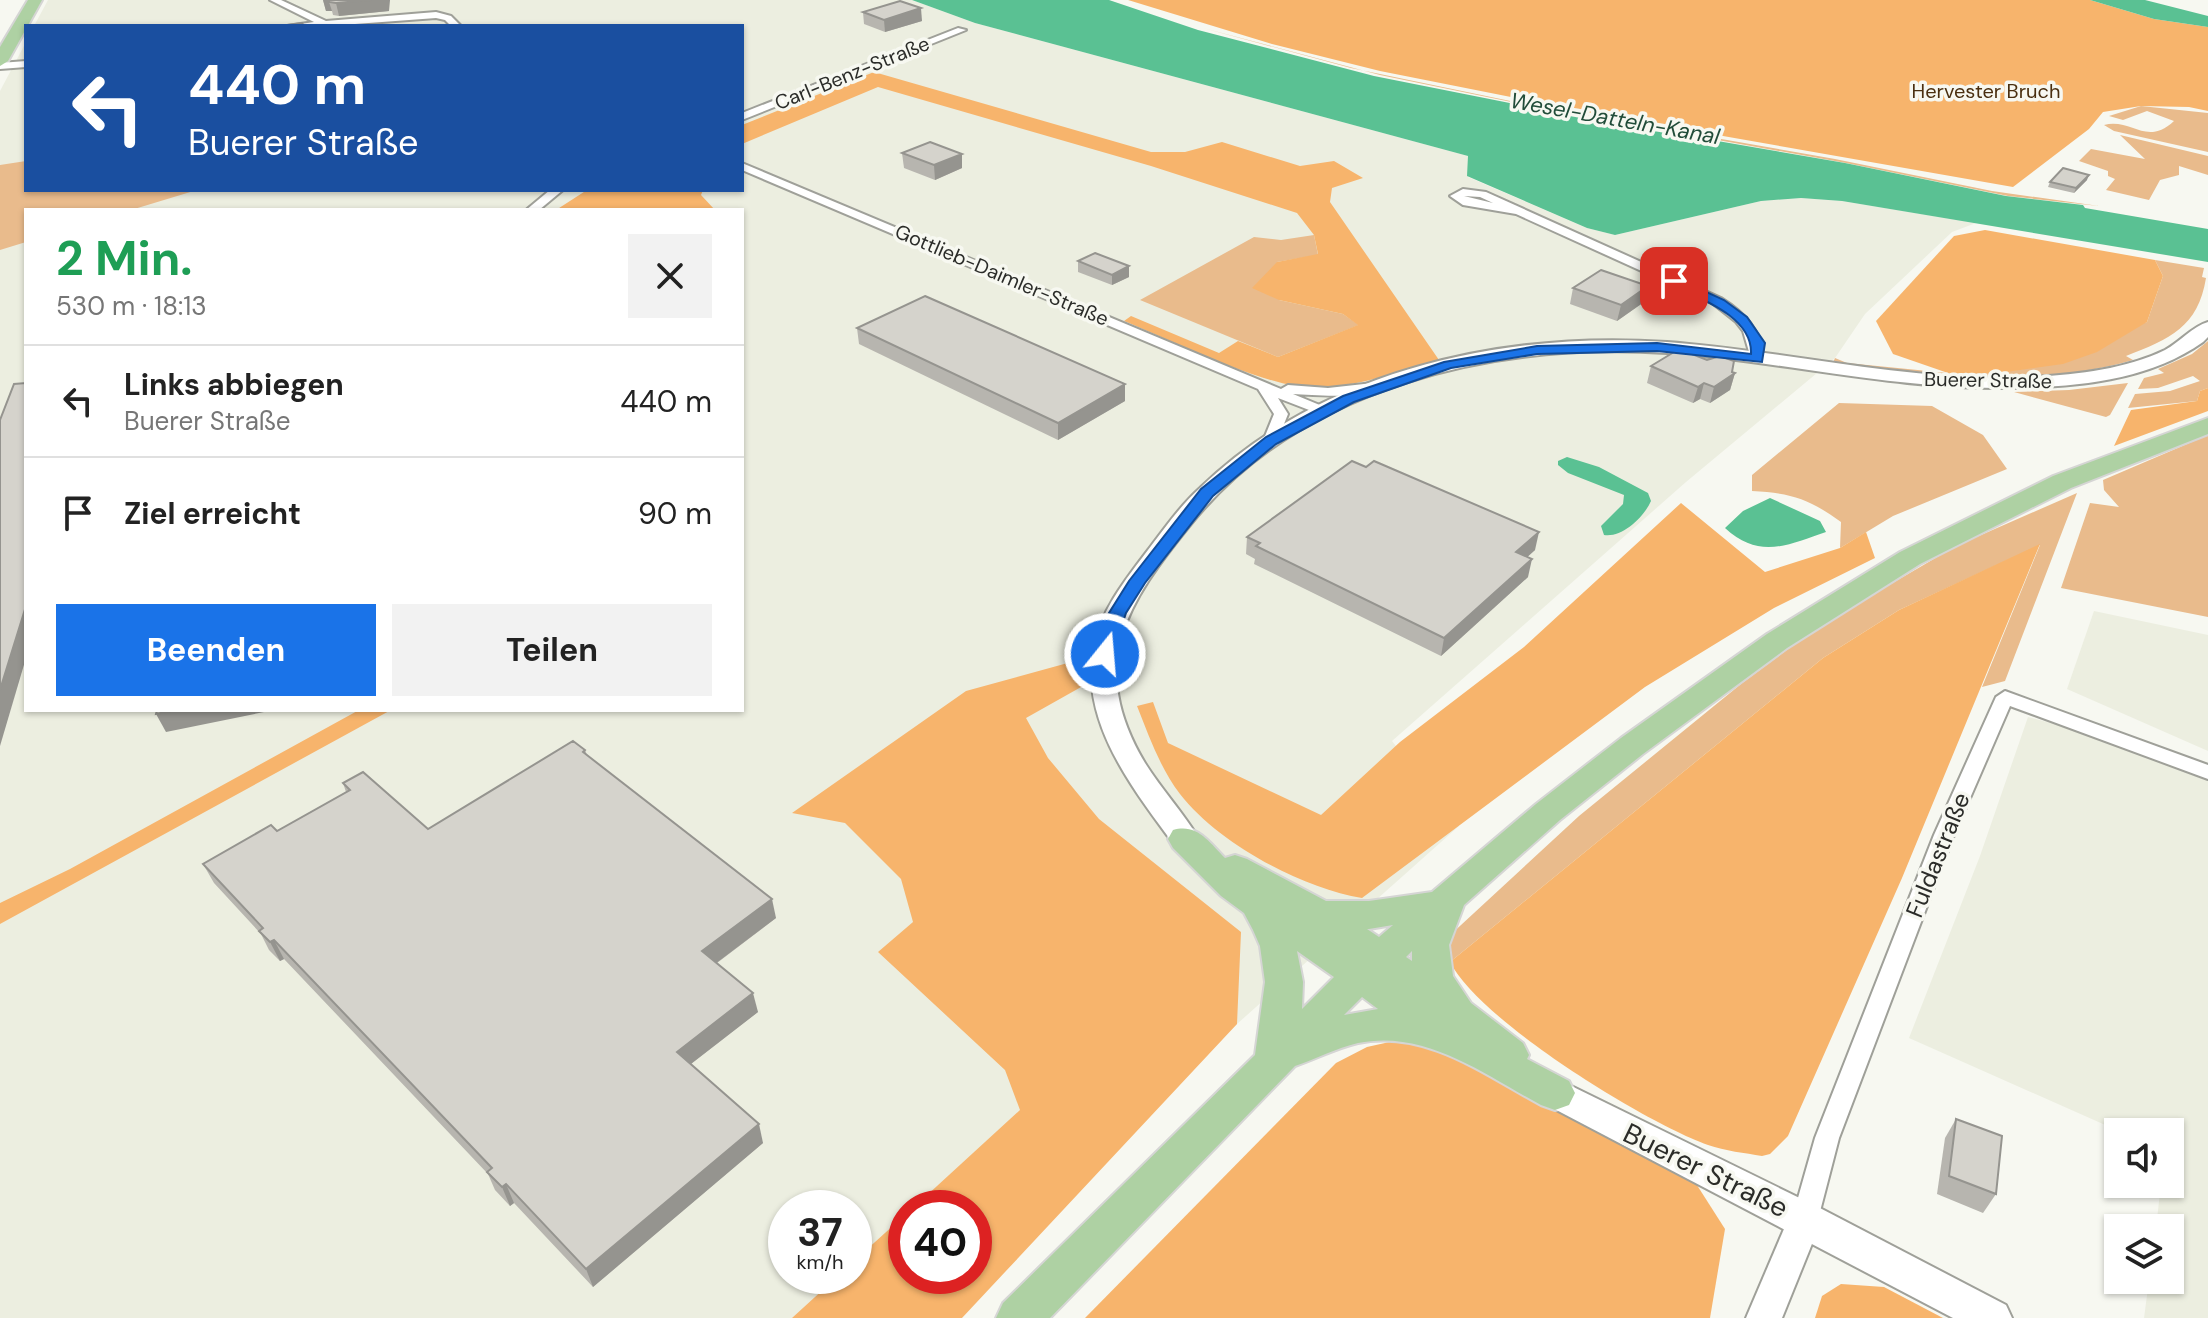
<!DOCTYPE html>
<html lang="de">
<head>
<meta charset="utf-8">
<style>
	body { margin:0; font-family:"DM Sans",sans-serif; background:#f2f2f2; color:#222; height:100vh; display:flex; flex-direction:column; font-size:30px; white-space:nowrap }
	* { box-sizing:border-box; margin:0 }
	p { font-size:26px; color:#767676 }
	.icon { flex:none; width:44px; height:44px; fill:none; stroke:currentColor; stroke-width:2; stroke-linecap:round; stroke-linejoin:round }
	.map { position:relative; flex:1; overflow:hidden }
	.drawer { position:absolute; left:24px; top:208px; width:720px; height:504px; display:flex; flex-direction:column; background:#fff; border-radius:0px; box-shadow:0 2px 6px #0004 }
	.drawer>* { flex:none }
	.hud { position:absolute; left:24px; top:24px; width:720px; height:168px; border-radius:0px; box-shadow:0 2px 6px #0004; background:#1a4fa0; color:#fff; overflow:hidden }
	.fabs { position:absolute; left:2104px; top:1118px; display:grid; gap:16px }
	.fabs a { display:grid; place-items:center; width:80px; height:80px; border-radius:0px; background:#fff; box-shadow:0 2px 6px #0004; font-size:40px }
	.speed { position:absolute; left:768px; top:1190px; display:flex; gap:16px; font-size:40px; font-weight:700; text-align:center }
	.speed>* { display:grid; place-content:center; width:104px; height:104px; border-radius:50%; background:#fff; box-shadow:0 2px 6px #0004; line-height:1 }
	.speed small { font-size:20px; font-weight:400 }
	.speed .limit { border:12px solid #d22; background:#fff; color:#111 }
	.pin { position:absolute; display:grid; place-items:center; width:68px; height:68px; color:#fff; margin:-34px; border-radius:16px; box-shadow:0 4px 12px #0006 }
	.me { position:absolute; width:88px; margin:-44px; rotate:17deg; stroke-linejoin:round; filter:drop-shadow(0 0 6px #0008) }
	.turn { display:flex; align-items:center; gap:28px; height:168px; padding:0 32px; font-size:36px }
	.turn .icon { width:104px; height:104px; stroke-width:2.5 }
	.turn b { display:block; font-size:56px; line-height:68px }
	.round { display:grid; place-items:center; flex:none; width:84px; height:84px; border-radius:0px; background:#f2f2f2 }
	.headline { display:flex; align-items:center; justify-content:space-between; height:136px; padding:0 32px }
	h1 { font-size:48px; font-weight:700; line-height:60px; color:#1e9e55 }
	.action { display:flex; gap:16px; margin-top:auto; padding:16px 32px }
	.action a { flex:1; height:92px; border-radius:0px; background:#1a73e8; color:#fff; font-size:32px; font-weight:700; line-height:92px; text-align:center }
	.action a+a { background:#f2f2f2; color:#222 }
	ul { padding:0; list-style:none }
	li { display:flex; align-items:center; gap:24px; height:112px; padding:0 32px; border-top:2px solid #e0e0e0 }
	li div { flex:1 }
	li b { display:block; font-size:30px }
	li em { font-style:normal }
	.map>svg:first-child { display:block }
</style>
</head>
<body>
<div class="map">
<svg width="2208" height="1318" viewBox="0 0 2208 1318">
	<rect width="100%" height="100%" fill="#f7f8f1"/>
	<g fill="#eceee0" fill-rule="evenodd">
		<path d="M48,0H912L975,23L1468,156V177L1587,228L1615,235L1761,201L1801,198L1842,201L1976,223L1952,232L1865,314L1835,358L1686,482L1392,741L1459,826L1237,1024L1022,1227L940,1318H0V91L26,42V190H742V26H34ZM26,210H742V710H26ZM786,1208H854V1276H786ZM906,1208H974V1276H906Z"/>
		<path d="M2094,611L2208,635V751L2067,689Z"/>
		<path d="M2028,717L2073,729L2208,781V1318H2144L2149,1280H2170V1228H2156L2161,1184H2170V1132H2121L1909,1038L1980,856Z"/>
	</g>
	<g fill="#e9bb8c">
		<path d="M1203,28L1351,68L1544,108L1835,159L1992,191L2099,206L2008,196L1846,163L1540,108L1380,75Z"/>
		<path d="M2141,106L2208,113V152L2114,131L2104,125C2132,118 2146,147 2174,121L2147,111L2123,120L2109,116Z"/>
		<path d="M2120,135L2208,156V175L2179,166V175L2160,180L2149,200L2106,190L2115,179L2108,176V171L2079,161L2091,149L2145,159Z"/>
		<path d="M26,161V190H197L131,210H26V242L0,250V165Z"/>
		<path d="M1314,235L1318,255L1277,262L1279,300L1343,314L1359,325L1278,357L1140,300L1254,237L1281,240Z"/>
		<path d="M2155,260L2204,268L2202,277L2206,278C2198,327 2170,339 2126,356L2133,360C2033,389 1934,376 1833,363L1835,358L1847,363L1948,373H1999L2147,322L2163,276Z"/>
		<path d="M2208,341V388L2200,391L2197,401L2128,408L2135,394L2170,391L2200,381L2193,376L2158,388L2138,389L2144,378L2164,373L2158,369L2192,354Z"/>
		<path d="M2128,383L2110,415L2106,417L2014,392L2069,390Z"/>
		<path d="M1839,403L1932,406L1983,435L2007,469L1893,516L1840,548L1841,522C1809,499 1792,493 1752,491V475Z"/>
		<path d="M2208,435V617L2061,588L2090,503L2119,507L2104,490L2103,480Z"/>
		<path d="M2077,493L2005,681L1982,687L2040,545L1899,610L1823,658L1450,962L1448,937L1579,816L1741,684L1819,626L1956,546Z"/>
	</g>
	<g fill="#f7b46c">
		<path d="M1128,0H2090L2154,19L2208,27V111L2189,107L2141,106L2103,112L2089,129L2013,187L1592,113L1380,71L1272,44Z"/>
		<path d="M874,72L1151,152H1185L1222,142L1300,166L1334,161L1363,178L1332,188L1330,202L1439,360C1400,371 1360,386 1320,388C1272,391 1171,340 1124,321L1131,316L1219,353L1238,341L1278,357L1358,325L1343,314L1279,300L1252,288L1277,262L1318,254L1314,235L1297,213L1151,166L878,87L742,144V125Z"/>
		<path d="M587,190H703L701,195L715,210H556Z"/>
		<path d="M1985,230L2155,260L2163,276L2147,322L2097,352L2063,364L1999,373H1948L1893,354L1876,321L1954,236Z"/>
		<path d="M2208,388V411L2114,446L2131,410L2197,401L2200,391Z"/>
		<path d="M1681,503L1765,572L1840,548L1866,532L1875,558L1774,608L1645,687L1362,898C1301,888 1218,843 1180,794C1160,768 1149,736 1137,706L1153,702L1168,743L1321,815L1400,742L1524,647Z"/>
		<path d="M2040,544L1902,878L1788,1136L1770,1154L1762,1156C1745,1153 1725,1151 1708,1145C1644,1122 1480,1021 1450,962L1823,658L1899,610Z"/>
		<path d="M1075,661L1090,682L1026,718L1048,758L1099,819L1241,932L1237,1024L962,1318H792L838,1276H854V1261L906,1214V1276H974V1208H913L1020,1110L1005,1070L878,952L913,922L901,879L845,823L792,813L966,691Z"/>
		<path d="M359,710H391L0,924V903L70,869Z"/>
		<path d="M1403,1039L1456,1058L1695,1182L1725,1229L1710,1318H1085L1336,1063L1367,1047Z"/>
		<path d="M1841,1284L1884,1287L1943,1318H1815L1822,1296Z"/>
	</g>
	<g fill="#5ac193">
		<path d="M912,0H1109L1198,30L1374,76L1590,119L1845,163L2006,196L2083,205L2085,208L2208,229V262L1842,201L1801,198L1761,201L1615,235L1587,228L1467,176L1468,156L975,23Z"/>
		<path d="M2090,0H2145L2208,16V27L2154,19Z"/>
		<path d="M1567,457L1599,467L1648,493L1651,501C1644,517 1622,538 1604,535L1601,526L1623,504L1624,495L1568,473L1558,465V461Z"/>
		<path d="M1770,498L1820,521L1826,532C1787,545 1760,560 1725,528L1743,511Z"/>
	</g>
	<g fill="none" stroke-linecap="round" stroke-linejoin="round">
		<defs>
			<g id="minor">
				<path d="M270,0H281L326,21L436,12L451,16L461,26H451L445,20L436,18L328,26H287L314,22Z"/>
				<path d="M958,28L966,30L742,120V113Z"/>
				<path d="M26,61V67L0,69V63Z"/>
				<path d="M742,163L1281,389L1288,385L1328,388L1373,383L1380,387C1362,400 1316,395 1293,394L1327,408V414L1322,415L1278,398L1288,414L1276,444H1266L1263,441L1274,414L1258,389L742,170Z"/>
				<path d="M1463,189L1486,192L1721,298C1745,313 1761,330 1764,359L1762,362H1752L1743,331L1736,322L1712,303L1516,214L1463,205L1450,196ZM1464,196L1480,197L1493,203Z"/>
				<path d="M550,190H563L539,210H526Z"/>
				<path d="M2005,691L2208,765V779L2010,706L1954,835L1839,1138L1818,1219L1814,1227L1805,1231L1796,1227L1792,1219L1815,1138L1934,835L1996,697Z"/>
			</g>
			<g id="tertiary">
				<path d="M2208,322V337L2203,342C2148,381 2076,387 2010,388C1894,390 1782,361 1667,353C1496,342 1303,385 1191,524C1127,603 1086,664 1145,763C1161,789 1183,812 1199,839L1195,846L1185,849L1175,846C1134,790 1078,721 1094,646C1101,610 1126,579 1148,550C1164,529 1180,506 1200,488C1322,370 1502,331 1667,342C1790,351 1911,383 2035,377C2079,374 2126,369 2165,350C2180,342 2193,326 2208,322Z"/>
				<path d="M1805,1203L1817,1208L1822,1219L1782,1318H1746L1793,1208Z"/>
			</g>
			<path id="secondary" d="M1555,1078L1818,1207L2006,1305L2012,1318H1953L1543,1103L1538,1093L1543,1083Z"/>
			<g id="primary">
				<path d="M28,0H42L8,61L0,66V47Z"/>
				<path d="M2208,418V434L2071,488L1920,564L1787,648L1643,754L1560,820L1464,905L1449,945L1453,976L1471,1003L1523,1043L1529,1055L1527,1059L1569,1081L1575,1093L1569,1105L1555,1110L1541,1105C1485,1075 1426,1029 1358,1043C1336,1048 1316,1059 1295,1066L1050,1318H996L1003,1303L1255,1055L1265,982L1260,946L1253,930L1244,913L1221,896L1173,848L1168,839L1173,830C1197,823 1209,842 1225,858L1235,855L1247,859L1326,901H1369L1432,892L1536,804L1621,738L1767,634L1900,552L2053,476ZM1393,925L1379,937L1367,929H1369ZM1297,951L1334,977L1302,1009L1303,982ZM1412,951V961L1406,957ZM1362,997L1378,1009L1344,1015Z"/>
			</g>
		</defs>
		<use href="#minor" stroke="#9fa099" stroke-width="4"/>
		<use href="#tertiary" stroke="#9fa099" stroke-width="4"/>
		<use href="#secondary" stroke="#9fa099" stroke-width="4"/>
		<use href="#primary" stroke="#d5d5d4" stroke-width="4"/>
		<use href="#minor" fill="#fff" fill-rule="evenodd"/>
		<use href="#tertiary" fill="#fff" fill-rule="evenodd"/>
		<use href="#secondary" fill="#fff" fill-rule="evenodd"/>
		<use href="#primary" fill="#aed1a3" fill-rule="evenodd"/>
	</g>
	<g fill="#b7b5af">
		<path d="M323,0L389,11L339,16L333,15L332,11H326Z"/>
		<path d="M863,12L922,21L885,32L864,24Z"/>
		<path d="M902,153L962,154V168L935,180L904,168Z"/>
		<path d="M2087,180L2074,193L2048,187L2050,182Z"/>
		<path d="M1078,261L1129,277L1112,285L1078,272Z"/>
		<path d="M1648,286L1644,302L1617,321L1570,304L1573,288Z"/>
		<path d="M857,328L1125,384V401L1058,440L859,344Z"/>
		<path d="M1651,366L1732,372L1735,373L1730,390L1710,403L1700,399L1693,403L1647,383Z"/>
		<path d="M1366,467L1535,550L1527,557L1528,577L1441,656L1254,564L1255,559L1246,554L1247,537Z"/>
		<path d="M585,750L587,755L776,918L717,963L758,1012L691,1064L763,1143L593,1287L514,1203L510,1206L495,1190L488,1174L284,959L280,961L269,950L261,934L214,883L203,864L277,831L346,792L343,783L428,829Z"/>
		<path d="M1956,1119L1996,1194L1983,1213L1937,1194L1945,1138Z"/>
	</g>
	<g fill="#95948f">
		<path d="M323,0H330L329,2L332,11H326Z"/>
		<path d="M371,0H390L389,11L339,16L336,3Z"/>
		<path d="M921,8L922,21L885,32L884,20Z"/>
		<path d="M962,154V168L935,180L934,165Z"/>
		<path d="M2089,175L2087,180L2074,193L2076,188Z"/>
		<path d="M1129,266V277L1112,285V275Z"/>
		<path d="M1648,286L1644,302L1617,321L1621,305Z"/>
		<path d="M1735,373L1730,390L1710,403L1714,387Z"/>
		<path d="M1704,383L1700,399L1693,403L1698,387Z"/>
		<path d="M1125,384V401L1058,440V423Z"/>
		<path d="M1539,532L1535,550L1513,570L1516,552Z"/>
		<path d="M1532,559L1528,577L1441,656L1444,638Z"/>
		<path d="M26,606V658L0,746V690Z"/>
		<path d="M175,710H274L166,732L156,714Z"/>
		<path d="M772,899L776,918L707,970L702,951Z"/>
		<path d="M274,940L284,959L280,961L270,942Z"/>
		<path d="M753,993L758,1012L683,1070L677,1052Z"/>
		<path d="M759,1124L763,1143L593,1287L586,1269Z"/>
		<path d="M506,1184L514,1203L510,1206L502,1187Z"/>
	</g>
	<g fill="#d5d3cc" stroke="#95948f" stroke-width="2">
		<path d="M329,0H371L336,3L329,2Z"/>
		<path d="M900,1L921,8L884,20L863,12Z"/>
		<path d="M302,23L304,26H280Z"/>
		<path d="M930,142L962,154L934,165L902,153Z"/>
		<path d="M2063,168L2089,175L2076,188L2050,182Z"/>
		<path d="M1095,253L1129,266L1112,275L1078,261Z"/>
		<path d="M1601,270L1648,286L1621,305L1573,288Z"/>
		<path d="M925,296L1125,384L1058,423L857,328Z"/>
		<path d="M1679,349L1707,360L1720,356L1734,361L1732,372L1735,373L1714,387L1704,383L1698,387L1651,366Z"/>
		<path d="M26,383V606L0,690V420L14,384Z"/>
		<path d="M1352,461L1366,467L1374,461L1539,532L1516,552L1532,559L1444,638L1256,546L1260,543L1247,537Z"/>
		<path d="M157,710H175L156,714Z"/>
		<path d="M573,741L585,750L583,752L772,899L702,951L753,993L677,1052L759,1124L586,1269L506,1184L502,1187L487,1172L492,1168L274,940L270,942L259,931L263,928L203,864L271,825L277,831L350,790L343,783L363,772L428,829Z"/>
		<path d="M1956,1119L2002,1136L1996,1194L1949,1176Z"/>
	</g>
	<path fill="#1a73e8" stroke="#114b97" stroke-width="2" d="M1674,277L1724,300L1747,317L1765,343L1762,362L1657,351L1537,354L1451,368L1354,402L1276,444L1213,496L1145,583L1126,613L1111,658H1098L1096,654L1109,613L1129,581L1201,489L1266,437L1343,396L1444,362L1537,346L1657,343L1751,354C1753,316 1698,298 1670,284L1668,281Z"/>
	<g text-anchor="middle" stroke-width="7" stroke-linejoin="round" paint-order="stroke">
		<g font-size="20" fill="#2b2c29" stroke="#f7f8f1">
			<text transform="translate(852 73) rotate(-22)" y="7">Carl-Benz-Straße</text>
			<text transform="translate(1002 275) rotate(23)" y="7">Gottlieb-Daimler-Straße</text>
			<text transform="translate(1988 380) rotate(1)" y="7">Buerer Straße</text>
		</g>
		<g font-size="20" fill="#4a2f10" stroke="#f7f8f1">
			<text x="1986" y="98">Hervester Bruch</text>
		</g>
		<g font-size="22" font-style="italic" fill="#214c39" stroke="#f7f8f1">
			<text transform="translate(1615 118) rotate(10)" y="8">Wesel-Datteln-Kanal</text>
		</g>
		<g font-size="24" fill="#2b2c29" stroke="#f7f8f1">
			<text transform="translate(1938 855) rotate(-68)" y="8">Fuldastraße</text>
		</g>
		<g font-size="28" fill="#2b2c29" stroke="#f7f8f1">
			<text transform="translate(1706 1170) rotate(26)" y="10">Buerer Straße</text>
		</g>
	</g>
</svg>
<div class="fabs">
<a><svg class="icon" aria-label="sound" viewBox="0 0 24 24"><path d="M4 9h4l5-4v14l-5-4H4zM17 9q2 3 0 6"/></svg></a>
<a><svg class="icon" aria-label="layers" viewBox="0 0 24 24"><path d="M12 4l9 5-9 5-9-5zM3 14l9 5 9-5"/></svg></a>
</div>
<div class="speed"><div>37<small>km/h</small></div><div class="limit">40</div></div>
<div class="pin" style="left:1674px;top:281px;background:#d93025"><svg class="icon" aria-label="arrive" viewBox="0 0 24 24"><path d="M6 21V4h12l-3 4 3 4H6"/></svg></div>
<svg class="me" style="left:1105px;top:654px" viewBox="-20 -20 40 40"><circle r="17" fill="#1a73e8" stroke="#fff" stroke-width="3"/><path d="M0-11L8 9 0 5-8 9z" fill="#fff"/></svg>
<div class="hud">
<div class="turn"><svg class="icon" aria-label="left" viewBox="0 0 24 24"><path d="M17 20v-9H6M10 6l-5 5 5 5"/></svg><div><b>440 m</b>Buerer Straße</div></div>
</div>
<section class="drawer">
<div class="headline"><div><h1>2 Min.</h1><p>530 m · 18:13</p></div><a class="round"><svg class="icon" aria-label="close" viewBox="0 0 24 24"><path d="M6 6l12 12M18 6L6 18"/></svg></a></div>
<ul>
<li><svg class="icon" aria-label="left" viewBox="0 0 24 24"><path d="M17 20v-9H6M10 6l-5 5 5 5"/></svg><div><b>Links abbiegen</b><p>Buerer Straße</p></div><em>440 m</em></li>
<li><svg class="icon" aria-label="arrive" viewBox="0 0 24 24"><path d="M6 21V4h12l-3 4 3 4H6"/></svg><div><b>Ziel erreicht</b></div><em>90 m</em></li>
</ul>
<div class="action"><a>Beenden</a><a>Teilen</a></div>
</section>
</div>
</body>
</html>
